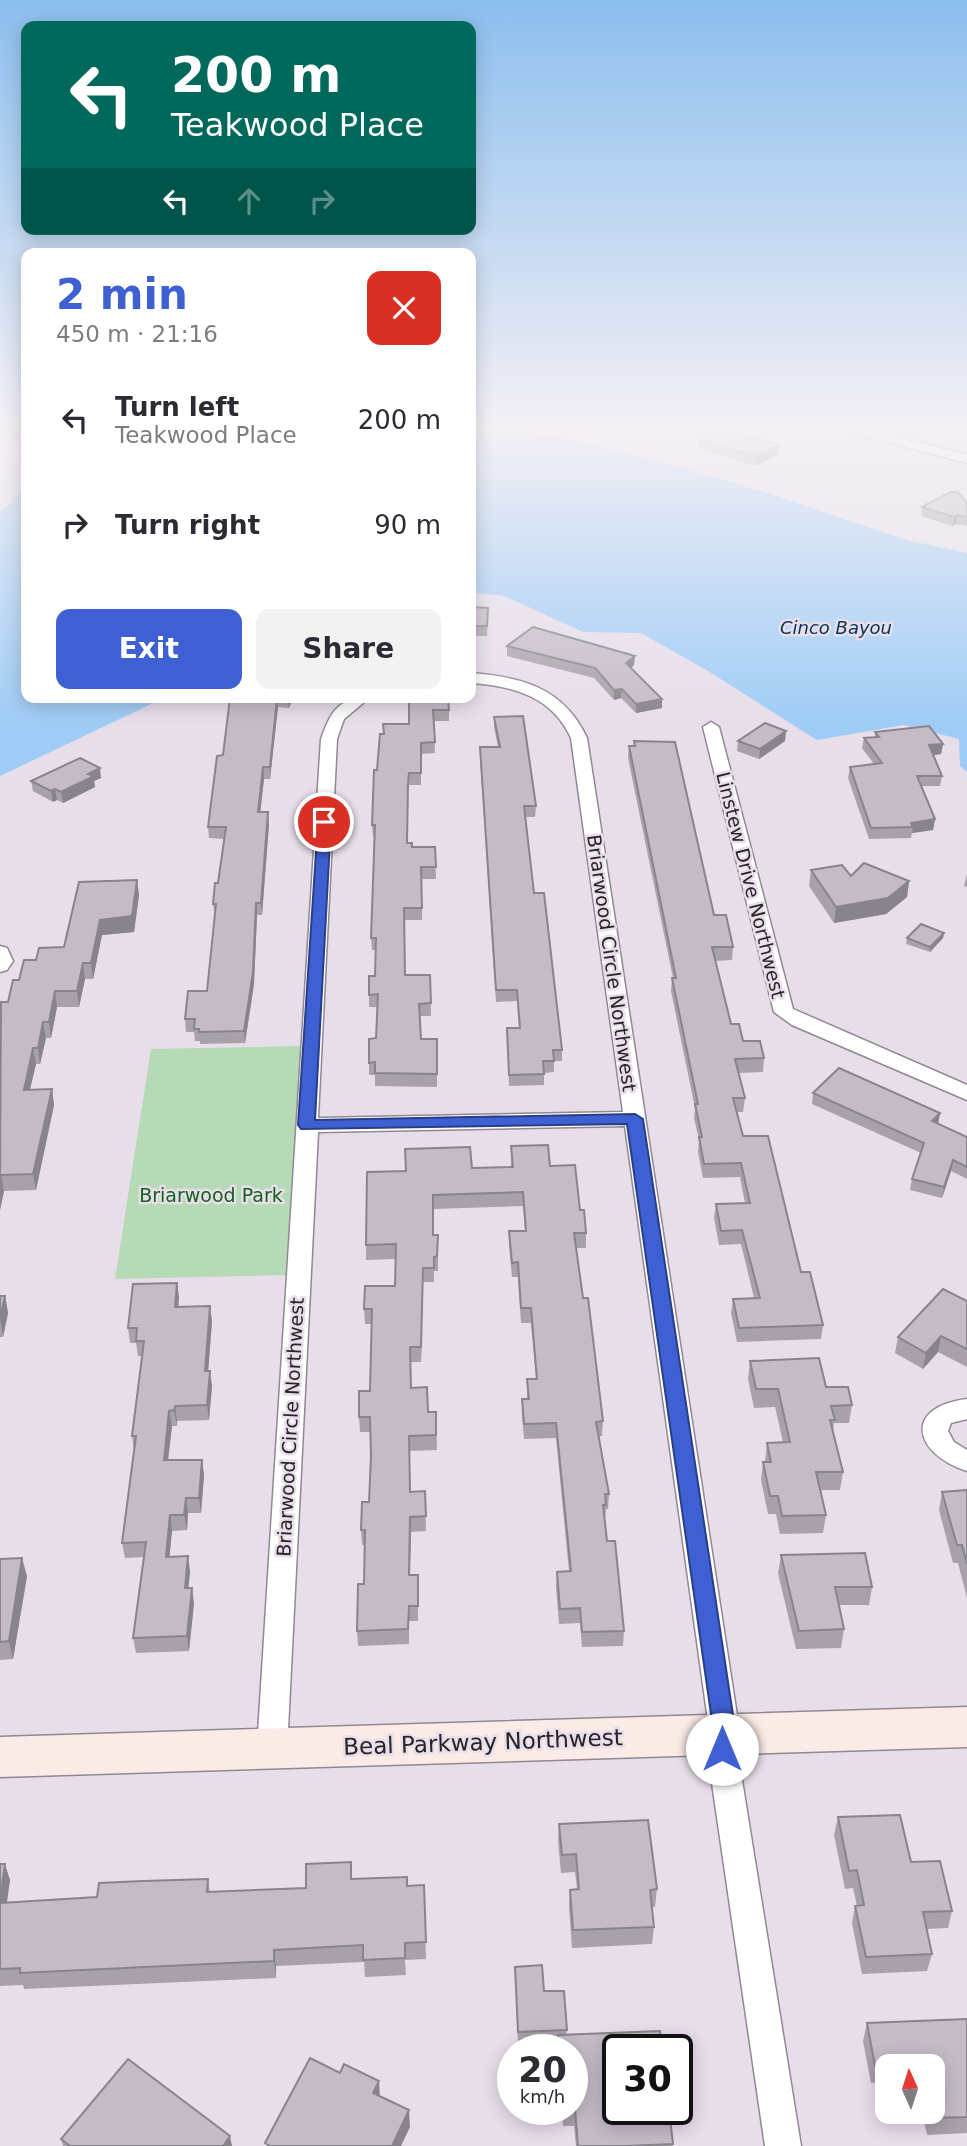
<!DOCTYPE html>
<html lang="en">
<head>
<meta charset="utf-8">
<style>
	body { margin:0; font-family:"DejaVu Sans",sans-serif; background:#f2f2f3; color:#2b2b33; height:100vh; display:flex; flex-direction:column; font-size:26px; white-space:nowrap }
	* { box-sizing:border-box; margin:0 }
	p { font-size:23px; color:#7c7c81 }
	.icon { flex:none; width:38px; height:38px; fill:none; stroke:currentColor; stroke-width:2; stroke-linecap:round; stroke-linejoin:round }
	.map { position:relative; flex:1; overflow:hidden }
	.sheet { position:absolute; left:21px; top:248px; width:455px; height:455px; display:flex; flex-direction:column; background:#fff; border-radius:14px; box-shadow:0 4px 18px #0003 }
	.sheet>* { flex:none }
	.guide { position:absolute; left:21px; top:21px; width:455px; height:214px; border-radius:14px; box-shadow:0 4px 18px #0003; background:#00695c; color:#fff; overflow:hidden }
	.needle { width:46px; rotate:357deg }
	.buttons { position:absolute; left:875px; top:2054px; display:grid; gap:14px }
	.buttons a { display:grid; place-items:center; width:70px; height:70px; border-radius:14px; background:#fff; box-shadow:0 4px 18px #0003; font-size:35px }
	.speed { position:absolute; left:497px; top:2034px; display:flex; gap:14px; font-size:35px; font-weight:700; text-align:center }
	.speed>* { display:grid; place-content:center; width:91px; height:91px; border-radius:50%; background:#fff; box-shadow:0 4px 18px #0003; line-height:1 }
	.speed small { font-size:18px; font-weight:400 }
	.speed .limit { border:4px solid #111; border-radius:10px; background:#fff; color:#111 }
	.pin { position:absolute; display:grid; place-items:center; width:60px; height:60px; color:#fff; margin:-30px; border:4px solid #fff; border-radius:50%; box-shadow:0 2px 7px #0007 }
	.me { position:absolute; width:77px; margin:-38px; rotate:0deg; stroke-linejoin:round; filter:drop-shadow(0 0 5px #0008) }
	.turn { display:flex; align-items:center; gap:24px; height:147px; padding:0 35px; font-size:32px }
	.turn .icon { width:91px; height:91px; stroke-width:2.5 }
	.turn b { display:block; font-size:49px; line-height:60px }
	.lanes { display:flex; align-items:center; height:66px; padding:0 35px; background:#0003; justify-content:center; gap:35px; direction:ltr }
	.lanes .off { opacity:.35 }
	.round { display:grid; place-items:center; flex:none; width:74px; height:74px; border-radius:14px; background:#f2f2f3 }
	.overview { display:flex; align-items:center; justify-content:space-between; height:119px; padding:0 35px }
	h1 { font-size:42px; font-weight:700; line-height:52px; color:#3e60d2 }
	.primary-button { display:flex; gap:14px; margin-top:auto; padding:14px 35px }
	.primary-button a { flex:1; height:80px; border-radius:14px; background:#3e60d2; color:#fff; font-size:28px; font-weight:700; line-height:80px; text-align:center }
	.primary-button a+a { background:#f2f2f3; color:#2b2b33 }
	ul { padding:0; list-style:none }
	li { display:flex; align-items:center; gap:21px; height:105px; padding:0 35px }
	li div { flex:1 }
	li b { display:block; font-size:26px }
	li em { font-style:normal }
	.map>svg:first-child { display:block }
</style>
</head>
<body>
<div class="map">
<svg width="967" height="2146" viewBox="0 0 967 2146">
	<rect width="100%" height="100%" fill="#e7dee9"/>
	<path fill="#b6d9b6" d="M302,1046L289,1275L115,1279L151,1049Z"/>
	<g fill="#9fccf6">
		<path d="M471,427L561,437L652,459L758,490L906,540L967,553V772L960,766L959,739L904,725L817,740L708,671L641,633L583,632L504,596L471,592Z"/>
		<path d="M26,487V698H164L0,776V513Z"/>
	</g>
	<g fill="none" stroke-linecap="round" stroke-linejoin="round">
		<defs>
			<g id="street">
				<path d="M833,425H853L967,455V463L835,428Z"/>
				<path d="M471,673C522,677 564,688 587,738L740,1735L737,1749L801,2146H765L707,1749L710,1735L625,1126L318,1132L287,1749L283,1758L272,1762L261,1758L257,1749L321,739C331,712 337,698 369,698L344,719L337,739L318,1118L623,1112L571,738C552,696 513,686 471,683Z"/>
				<path d="M711,722L719,727L793,1009L967,1085V1100L792,1025L774,1012L703,727Z"/>
				<path d="M0,946L7,948L13,961L7,970L0,972Z"/>
				<path d="M967,1399V1419L951,1423L948,1431L954,1442L967,1450V1471C914,1454 902,1407 967,1399Z"/>
			</g>
			<path id="secondary" d="M967,1707V1747L0,1777V1737Z"/>
		</defs>
		<use href="#street" stroke="#908892" stroke-width="3"/>
		<use href="#secondary" stroke="#908892" stroke-width="3"/>
		<use href="#street" fill="#fff" fill-rule="evenodd"/>
		<use href="#secondary" fill="#fbebe6" fill-rule="evenodd"/>
	</g>
	<g fill="#a9a1aa">
		<path d="M26,425V444L9,440L8,432Z"/>
		<path d="M698,439L779,454L755,466L698,448Z"/>
		<path d="M967,503V526L956,524L952,526L921,516L922,507Z"/>
		<path d="M471,607L488,608L487,636H471Z"/>
		<path d="M507,646L634,665L631,668L662,708L636,713L621,698L614,700L594,678L507,656Z"/>
		<path d="M230,698H293L289,708L278,707L270,779H264L260,812L269,824L262,915H257L254,984L245,1043L200,1044V1041H195L194,1032H186L185,1019L207,991L215,916L213,904L218,883L224,839L209,838L208,827L223,755Z"/>
		<path d="M409,698L449,710V721H434L435,753L421,754V785H409L408,794V843L412,847H435L436,879H422V920H405V975H430L431,1016H420L421,1039H437V1087L375,1086V1075H369V1063L376,1038L377,1007H369V995L375,976V950H372L371,938L374,837H373L372,825L377,770L384,734L409,724Z"/>
		<path d="M494,717L536,806L535,817H525L534,893L562,1050V1061H554V1072L544,1073V1085L509,1086L507,1028H519L517,1001L496,1002L480,757V747H498L494,727Z"/>
		<path d="M786,731L785,741L759,759L737,751L738,741Z"/>
		<path d="M875,732L943,744L941,754L933,755L942,776L940,786H921L935,819L933,830L912,833L911,838L869,839L848,778L850,767L874,764L862,748L864,738L875,737Z"/>
		<path d="M634,741L714,915L733,947L732,960L715,961L731,1024L743,1041L764,1058L763,1072L739,1073L745,1098L743,1112H737L743,1136L823,1325L821,1339L737,1342L731,1313L733,1299L754,1298L741,1244L719,1245L714,1218L716,1204L745,1203L740,1177L703,1178L698,1152L699,1140L694,1118L695,1108L671,991L672,978H673L628,758L629,746H634Z"/>
		<path d="M101,778L94,781L95,787L63,803L57,800L53,802L33,791L31,781Z"/>
		<path d="M811,870L851,876L909,881L907,897L886,914L834,923L809,886Z"/>
		<path d="M967,874V887L964,886Z"/>
		<path d="M137,880L139,895L134,932L102,935L93,979H85L79,1007H57L51,1038H46L40,1064H36L30,1089H52L54,1105L36,1190L4,1191L0,1210L8,1002L19,980L36,960L64,947Z"/>
		<path d="M944,933L943,938L930,952L906,944L907,938Z"/>
		<path d="M813,1093L940,1113L938,1124L967,1137V1179L951,1171L942,1198L910,1190L912,1179L921,1153L812,1104Z"/>
		<path d="M511,1146L550,1166L580,1210L586,1233V1248H576L583,1298L603,1421L602,1436H599L609,1494L608,1509H606L605,1520L607,1541L624,1631L623,1646L582,1647L580,1623L559,1624L556,1587L557,1572L569,1571L556,1438L524,1439L522,1414V1399H527V1379H536L531,1323H521L518,1277H512L509,1245V1231H525L523,1206L433,1209L434,1235H438V1271H434V1282H423L421,1362H410L411,1388L428,1412H436L437,1450L409,1451L410,1492L425,1491L426,1531L411,1532L410,1575H418V1621H409V1644L358,1646L357,1631L364,1584L365,1545H362L361,1530L369,1502L371,1456V1432H360L359,1417L370,1391L372,1324H365L364,1309L395,1286V1259L366,1260L367,1172L511,1167Z"/>
		<path d="M177,1283L179,1298L178,1307L212,1321L208,1371L212,1386L209,1420L177,1421V1426H172L168,1460H202L204,1475L201,1513H188L187,1530L172,1531L169,1556L190,1571L188,1588L194,1603L189,1651L136,1653L133,1638L144,1557L125,1558L122,1543L134,1451L132,1436L142,1356H138L136,1343H130L128,1328Z"/>
		<path d="M0,1296H5L8,1313L3,1337H0Z"/>
		<path d="M967,1301V1367L938,1352L923,1369L895,1353L898,1337Z"/>
		<path d="M750,1361L826,1387L852,1405L849,1423H834L833,1431L843,1472L840,1490H821L826,1515L823,1533L780,1534L776,1514H768L761,1480L763,1462H765L767,1443L783,1442L775,1407L754,1408L748,1379Z"/>
		<path d="M967,1490V1598L958,1563H953L939,1510L942,1492Z"/>
		<path d="M781,1555L872,1587L869,1605H839L844,1629L841,1648L796,1649L778,1573Z"/>
		<path d="M0,1559L27,1576L13,1659L0,1660Z"/>
		<path d="M838,1817L911,1862L952,1911L948,1928L927,1929L932,1954L927,1971L862,1974L852,1923L855,1906H857L853,1888L845,1889L834,1835Z"/>
		<path d="M559,1824L657,1889L655,1907H652L654,1927L652,1944L572,1948L569,1907L570,1890L577,1889L575,1872L561,1873L558,1841Z"/>
		<path d="M0,1864L10,1880L7,1903L97,1897L208,1879L210,1892L306,1888L352,1879L407,1886L424,1885L426,1959L405,1960L406,1975L365,1977L364,1962L276,1966V1978L24,1989L23,1985L0,1986Z"/>
		<path d="M515,1967L544,1991L567,2030L566,2034L673,2144L672,2146H576L574,2126H563L562,2109H572V2049H558V2042L518,2044Z"/>
		<path d="M967,2019V2133L927,2135L922,2112H933V2067H887V2082L871,2083L863,2041L867,2023Z"/>
		<path d="M61,2139L232,2146H63Z"/>
	</g>
	<g fill="#89838b">
		<path d="M779,445V454L755,466L756,457Z"/>
		<path d="M957,515L956,524L952,526L954,517Z"/>
		<path d="M635,656L634,665L625,673L626,663Z"/>
		<path d="M622,689L621,698L614,700V690Z"/>
		<path d="M277,698L278,707L270,779V767Z"/>
		<path d="M288,698H293L289,708Z"/>
		<path d="M662,699V708L636,713V704Z"/>
		<path d="M786,731L785,741L759,759L760,749Z"/>
		<path d="M943,744L941,754L928,756L929,745Z"/>
		<path d="M263,767L264,779L259,824L258,812Z"/>
		<path d="M100,768L101,778L94,781L95,787L63,803L61,792L88,774Z"/>
		<path d="M55,789L57,800L53,802L51,791Z"/>
		<path d="M268,812L269,824L262,915L261,903Z"/>
		<path d="M935,819L933,830L912,833L913,827L911,823Z"/>
		<path d="M137,880L139,895L134,932L102,935L93,979L91,963L100,920Z"/>
		<path d="M909,881L907,897L886,914L834,923L836,907Z"/>
		<path d="M256,903L257,915L254,984L245,1043L244,1031Z"/>
		<path d="M944,933L943,938L930,952V947Z"/>
		<path d="M83,963L85,979L79,1007L77,991Z"/>
		<path d="M55,991L57,1007L51,1038L49,1022Z"/>
		<path d="M43,1022L46,1038L40,1064L38,1048Z"/>
		<path d="M33,1048L36,1064L26,1106L24,1090Z"/>
		<path d="M52,1089L54,1105L36,1190L33,1174Z"/>
		<path d="M940,1113L938,1124L932,1121Z"/>
		<path d="M953,1160L951,1171L942,1198L944,1187Z"/>
		<path d="M1,1175L4,1191L0,1210V1180Z"/>
		<path d="M423,1268V1282L421,1362V1347Z"/>
		<path d="M177,1283L179,1298L177,1322L175,1307Z"/>
		<path d="M5,1296L8,1313L3,1337L0,1318Z"/>
		<path d="M210,1306L212,1321L207,1386L205,1371Z"/>
		<path d="M941,1336L938,1352L923,1369L926,1353Z"/>
		<path d="M210,1371L212,1386L209,1420L207,1405Z"/>
		<path d="M175,1406L177,1421V1426L174,1410Z"/>
		<path d="M169,1411L172,1426L166,1476L164,1460Z"/>
		<path d="M202,1460L204,1475L201,1513L199,1498Z"/>
		<path d="M186,1498L188,1513L187,1530L184,1515Z"/>
		<path d="M170,1515L172,1531L168,1572L166,1557Z"/>
		<path d="M410,1517L411,1532L409,1590V1575Z"/>
		<path d="M188,1556L190,1571L187,1603L185,1588Z"/>
		<path d="M22,1558L27,1576L13,1659L9,1641Z"/>
		<path d="M192,1588L194,1603L189,1651L187,1636Z"/>
		<path d="M5,1864L10,1880L4,1920L0,1905V1900Z"/>
		<path d="M274,1950L276,1966V1978L274,1961Z"/>
		<path d="M379,2081L380,2098L373,2093Z"/>
		<path d="M409,2110L410,2127L401,2146H392Z"/>
		<path d="M230,2136L232,2146H223Z"/>
	</g>
	<g fill="#c4bbc6" stroke="#89838b" stroke-width="2">
		<path d="M21,425H26V435L8,432Z"/>
		<path d="M703,425H706L779,445L756,457L698,439Z"/>
		<path d="M951,492H958L967,503V517L957,515L954,517L922,507Z"/>
		<path d="M471,607L488,608L487,626H471Z"/>
		<path d="M533,627L635,656L626,663L662,699L636,704L622,689L614,690L595,668L507,646Z"/>
		<path d="M230,698H277L270,767H263L258,812H268L261,903H256L253,972L244,1031L199,1032V1029H194L195,1019H185L188,991H207L216,904H213L215,883H218L226,827H208L217,756L223,755Z"/>
		<path d="M409,698H448L449,710H433L435,742L421,743V773H409L408,783L407,843H412V847H435L436,867H421L422,908H404L405,975H430L431,1003L419,1004L421,1039H437V1074L375,1073V1062L369,1063V1039L376,1038L378,994L369,995V976H375L376,938H371L375,825H372L374,770H377L380,734H384L383,724H409Z"/>
		<path d="M523,716L536,806H524L534,893H544L562,1050H553L554,1061H543L544,1074L509,1075L507,1028H520L517,990H496L480,747H500L494,717Z"/>
		<path d="M765,723L786,731L760,749L738,741Z"/>
		<path d="M929,726L943,744L929,745L942,776H917L935,819L911,823L913,827L871,828L850,767L882,763L864,738L879,737L875,732Z"/>
		<path d="M634,741L675,742L714,915H726L733,947H712L731,1024H739L743,1041H760L764,1058L735,1059L745,1098H733L743,1136H768L801,1272H810L823,1325L739,1328L733,1299L760,1298L742,1230L721,1231L716,1204L750,1203L741,1163L704,1164L699,1137H702L695,1104H698L672,978H676L629,746H635Z"/>
		<path d="M80,758L100,768L88,774L94,776L61,792L55,789L51,791L31,781Z"/>
		<path d="M864,863L909,881L888,898L836,907L811,870L842,865L851,876Z"/>
		<path d="M137,880L132,916L100,920L91,963H83L77,991H55L49,1022H43L38,1048H33L24,1090L52,1089L33,1174L1,1175L0,1180L1,1002H8L13,980H19L24,960H36L39,948L64,947L79,882Z"/>
		<path d="M921,924L944,933L930,947L907,938Z"/>
		<path d="M839,1068L940,1113L932,1121L967,1137V1167L953,1160L944,1187L912,1179L924,1143L813,1093Z"/>
		<path d="M548,1145L550,1166L575,1165L580,1210H584L586,1233H574L583,1298H588L603,1421L596,1422L609,1494H605L606,1505H603L607,1541H615L624,1631L582,1632L580,1608L560,1609L557,1572L571,1571L556,1423L524,1424L522,1399H529L527,1379H537L531,1308H521L518,1262L512,1263L509,1231H526L523,1192L433,1195V1235H438L437,1256L434,1257V1268H423L421,1347H410L411,1388L427,1387L428,1412H436V1435L409,1436L410,1492L425,1491L426,1516L410,1517L409,1575H418V1606H409L408,1629L357,1631L358,1584H364L365,1530H361L362,1502H369L371,1456L370,1417H359V1391H370L372,1309H364L365,1286H395L396,1244L366,1245L367,1172L406,1171L405,1149L470,1147L472,1168L513,1167L511,1146Z"/>
		<path d="M177,1283L175,1307L210,1306L205,1371H210L207,1405L175,1406L174,1410L169,1411L164,1460H202L199,1498H186L184,1515H170L166,1557L188,1556L185,1588H192L187,1636L133,1638L146,1542L122,1543L136,1436H132L144,1341H136L137,1328H128L133,1284Z"/>
		<path d="M943,1289L967,1301V1349L941,1336L926,1353L898,1337Z"/>
		<path d="M0,1296H5L0,1318Z"/>
		<path d="M819,1358L826,1387H848L852,1405L831,1406L835,1420H830L843,1472H816L826,1515L782,1516L778,1496H770L763,1462H771L767,1443L790,1442L778,1389H756L750,1361Z"/>
		<path d="M967,1490V1564L962,1545H957L942,1492Z"/>
		<path d="M865,1553L872,1587H835L844,1629L799,1631L781,1555Z"/>
		<path d="M22,1558L9,1641L0,1642V1559Z"/>
		<path d="M900,1815L911,1862L940,1861L952,1911L923,1912L932,1954L866,1957L855,1906L864,1905L857,1870L849,1871L838,1817Z"/>
		<path d="M648,1820L657,1889L650,1890L654,1927L573,1930L570,1890L579,1889L576,1854L562,1855L559,1824Z"/>
		<path d="M351,1862V1879L407,1877V1886L424,1885L426,1942L405,1943V1958L363,1960V1945L274,1950V1961L20,1973V1968L0,1969V1903L97,1897L99,1883L143,1881L208,1879L207,1892L306,1888V1864Z"/>
		<path d="M0,1864H5L0,1900Z"/>
		<path d="M542,1965L544,1991H564L567,2030L518,2032L515,1967Z"/>
		<path d="M967,2019V2117L932,2118L931,2112H933V2067H921V2064L875,2066L867,2023Z"/>
		<path d="M660,2031L662,2049H618V2109H669L673,2144L626,2146H578L575,2109H564H572V2049H559L558,2035Z"/>
		<path d="M310,2058L340,2073L344,2064L379,2081L373,2093L409,2110L392,2146H270L265,2143Z"/>
		<path d="M128,2059L230,2136L223,2146H70L61,2139Z"/>
	</g>
	<linearGradient id="sky" x2="0" y2="1"><stop stop-color="#8bbeee"/><stop offset="0.59" stop-color="#f4f0f5"/><stop offset="1" stop-color="#f4f0f5" stop-opacity="0"/></linearGradient>
	<rect width="967" height="725" fill="url(#sky)"/>
	<path fill="#3e60d2" stroke="#283e88" stroke-width="2" d="M324,818L331,822L315,1120L635,1114L643,1119L736,1735L730,1756L722,1759L714,1756L711,1749L714,1735L627,1124L301,1129L298,1125L318,822Z"/>
	<g text-anchor="middle" stroke-width="5" stroke-linejoin="round" paint-order="stroke">
		<g font-size="18" font-style="italic" fill="#073354" stroke="#e7dee9">
			<text x="836" y="634">Cinco Bayou</text>
		</g>
		<g font-size="19" fill="#272327" stroke="#e7dee9">
			<text transform="translate(751 885) rotate(76)" y="7">Linstew Drive Northwest</text>
			<text transform="translate(612 963) rotate(82)" y="7">Briarwood Circle Northwest</text>
			<text transform="translate(290 1427) rotate(-87)" y="7">Briarwood Circle Northwest</text>
		</g>
		<g font-size="19" fill="#14611d" stroke="#e7dee9">
			<text x="211" y="1202">Briarwood Park</text>
		</g>
		<g font-size="23" fill="#272327" stroke="#e7dee9">
			<text transform="translate(483 1742) rotate(-2)" y="8">Beal Parkway Northwest</text>
		</g>
	</g>
</svg>
<div class="buttons">
<a><svg class="needle" viewBox="-14 -14 28 28"><path d="M0-13l5 13h-10z" fill="#e53935"/><path d="M0 13l5-13h-10z" fill="#7c7c81"/></svg></a>
</div>
<div class="speed"><div>20<small>km/h</small></div><div class="limit">30</div></div>
<div class="pin" style="left:324px;top:822px;background:#d93025"><svg class="icon" aria-label="arrive" viewBox="0 0 24 24"><path d="M6 21V4h12l-3 4 3 4H6"/></svg></div>
<svg class="me" style="left:722px;top:1749px" viewBox="-20 -20 40 40"><circle r="19" fill="#fff"/><path d="M0-13L10 11 0 6-10 11z" fill="#3e60d2"/></svg>
<div class="guide">
<div class="turn"><svg class="icon" aria-label="left" viewBox="0 0 24 24"><path d="M17 20v-9H6M10 6l-5 5 5 5"/></svg><div><b>200 m</b>Teakwood Place</div></div>
<div class="lanes"><svg class="icon" aria-label="left" viewBox="0 0 24 24"><path d="M17 20v-9H6M10 6l-5 5 5 5"/></svg><svg class="icon off" aria-label="ahead" viewBox="0 0 24 24"><path d="M12 20V5M6 11l6-6 6 6"/></svg><svg class="icon off" aria-label="right" viewBox="0 0 24 24"><path d="M7 20v-9h11M14 6l5 5-5 5"/></svg></div>
</div>
<section class="sheet">
<div class="overview"><div><h1>2 min</h1><p>450 m · 21:16</p></div><a class="round" style="background:#d93025;color:#fff"><svg class="icon" aria-label="close" viewBox="0 0 24 24"><path d="M6 6l12 12M18 6L6 18"/></svg></a></div>
<ul>
<li><svg class="icon" aria-label="left" viewBox="0 0 24 24"><path d="M17 20v-9H6M10 6l-5 5 5 5"/></svg><div><b>Turn left</b><p>Teakwood Place</p></div><em>200 m</em></li>
<li><svg class="icon" aria-label="right" viewBox="0 0 24 24"><path d="M7 20v-9h11M14 6l5 5-5 5"/></svg><div><b>Turn right</b></div><em>90 m</em></li>
</ul>
<div class="primary-button"><a>Exit</a><a>Share</a></div>
</section>
</div>
</body>
</html>
